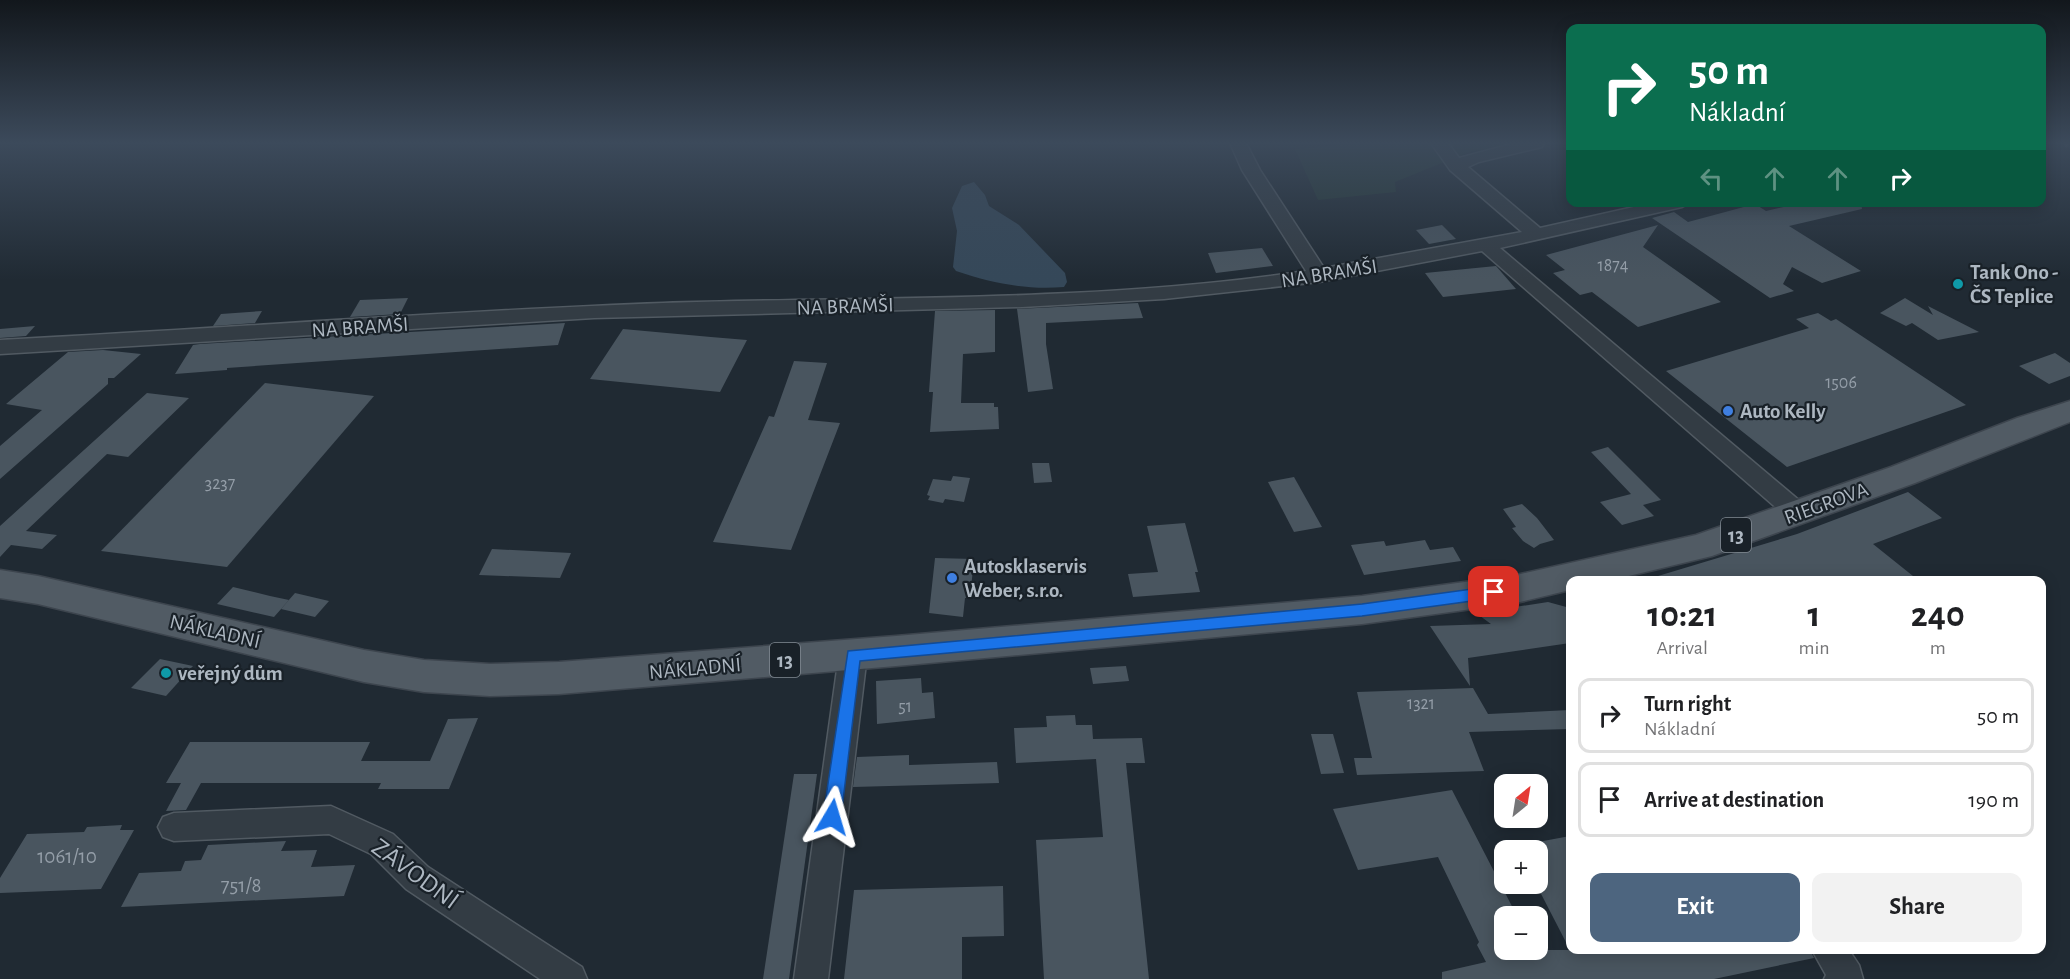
<!DOCTYPE html>
<html lang="en">
<head>
<meta charset="utf-8">
<style>
	body { margin:0; font-family:"Alegreya Sans",sans-serif; background:#f2f2f2; color:#202124; height:100vh; display:flex; flex-direction:column; font-size:22px; white-space:nowrap }
	* { box-sizing:border-box; margin:0 }
	p { font-size:20px; color:#757577 }
	.icon { flex:none; width:33px; height:33px; fill:none; stroke:currentColor; stroke-width:2; stroke-linecap:round; stroke-linejoin:round }
	.map { position:relative; flex:1; overflow:hidden }
	.drawer { position:absolute; left:1566px; top:576px; width:480px; height:378px; display:flex; flex-direction:column; background:#fff; border-radius:12px; box-shadow:0 3px 15px #0003 }
	.drawer>* { flex:none }
	.banner { position:absolute; left:1566px; top:24px; width:480px; height:183px; border-radius:12px; box-shadow:0 3px 15px #0003; background:#0b6e4f; color:#fff; overflow:hidden }
	.needle { width:39px; rotate:30deg }
	.tools { position:absolute; left:1494px; top:774px; display:grid; gap:12px }
	.tools a { display:grid; place-items:center; width:54px; height:54px; border-radius:12px; background:#fff; box-shadow:0 3px 15px #0003; font-size:30px }
	.pin { position:absolute; display:grid; place-items:center; width:51px; height:51px; color:#fff; margin:-26px; border-radius:12px; box-shadow:0 3px 9px #0006 }
	.me { position:absolute; width:66px; margin:-33px; rotate:7deg; stroke-linejoin:round; filter:drop-shadow(0 0 4px #0008) }
	.turn { display:flex; align-items:center; gap:21px; height:126px; padding:0 24px; font-size:27px }
	.turn .icon { width:78px; height:78px; stroke-width:2.5 }
	.turn b { display:block; font-size:42px; line-height:51px }
	.lanes { display:flex; align-items:center; height:57px; padding:0 24px; background:#0003; justify-content:center; gap:30px; direction:ltr }
	.lanes .off { opacity:.35 }
	.eta { display:flex; justify-content:space-evenly; align-items:center; height:102px; text-align:center }
	.eta b { font-size:36px; font-weight:600; line-height:42px }
	.button { display:flex; gap:12px; margin-top:auto; padding:12px 24px }
	.button a { flex:1; height:69px; border-radius:12px; background:#4d657f; color:#fff; font-size:24px; font-weight:600; line-height:69px; text-align:center }
	.button a+a { background:#f2f2f2; color:#202124 }
	ul { padding:0; list-style:none }
	li { display:flex; align-items:center; gap:18px; height:75px; margin:0 12px 9px; padding:0 12px; border:3px solid #e0e0e0; border-radius:12px }
	li div { flex:1 }
	li b { display:block; font-size:22px }
	li em { font-style:normal }
	.map>svg:first-child { display:block }
</style>
</head>
<body>
<div class="map">
<svg width="2070" height="979" viewBox="0 0 2070 979">
	<rect width="100%" height="100%" fill="#202a33"/>
	<path fill="#253836" d="M1362,143H1514L1469,152L1395,182L1396,192L1318,200L1295,149Z"/>
	<path fill="#354859" d="M974,182L985,195L989,206L1019,225L1065,273L1067,282L1064,287C1025,290 992,283 956,271L953,267L957,231L952,208L962,186Z"/>
	<g fill="#49555f">
		<path d="M1806,202H1861L1862,209L1789,226L1861,271L1822,283L1792,267L1783,284L1794,291L1770,298L1652,218L1674,212L1688,222L1755,204L1766,211Z"/>
		<path d="M1442,225L1456,239L1429,244L1416,230Z"/>
		<path d="M1658,225L1643,247L1721,302L1638,327L1592,292L1580,295L1553,273L1565,270L1546,255Z"/>
		<path d="M1262,248L1273,266L1216,273L1208,253Z"/>
		<path d="M1496,266L1516,289L1443,297L1425,273Z"/>
		<path d="M408,298L400,314L350,317L360,300Z"/>
		<path d="M1905,298L1933,315L1928,306L1979,332L1938,340L1912,323L1906,326L1880,313Z"/>
		<path d="M1138,303L1143,318L1046,323V344L1053,389L1028,392L1017,309Z"/>
		<path d="M995,310V352L963,354L961,403H994V407H998L999,429L930,432L933,392H929L935,311Z"/>
		<path d="M262,311L255,323L213,326L221,314Z"/>
		<path d="M1818,313L1831,321L1836,319L1966,405L1787,467L1666,371L1809,328L1796,319Z"/>
		<path d="M565,323L558,345L227,368V370L175,374L193,345L200,344Z"/>
		<path d="M35,326L26,336L0,338V329Z"/>
		<path d="M623,329L711,337L747,340L720,392L590,379Z"/>
		<path d="M103,350L141,354L114,378H108V384L0,479V446L42,410L6,404L68,352Z"/>
		<path d="M2055,353L2070,363V376L2049,384L2019,366Z"/>
		<path d="M794,361L827,363L808,420L840,423L791,550L713,542L769,416L774,417Z"/>
		<path d="M265,383L374,396L227,567L101,551Z"/>
		<path d="M147,393L189,398L128,457L107,454L26,531L57,535L42,549L11,545L0,557V526Z"/>
		<path d="M1608,447L1661,500L1643,505L1654,516L1622,525L1600,502L1631,494L1591,452Z"/>
		<path d="M1032,463H1049L1052,482L1034,483Z"/>
		<path d="M953,476L970,478L964,502L945,499L943,503L928,500L930,496L927,495L933,479L951,481Z"/>
		<path d="M1294,477L1322,527L1294,532L1268,482Z"/>
		<path d="M1908,492L1942,518L1873,544L1918,580H1658V576L1797,534Z"/>
		<path d="M1522,504L1537,518L1554,540L1540,544L1534,548L1523,541L1512,528L1516,527L1503,509Z"/>
		<path d="M1185,523L1198,572H1195L1200,592L1133,597L1128,574L1158,572L1147,526Z"/>
		<path d="M1425,540L1430,550L1453,547L1461,561L1364,575L1351,545L1384,541L1386,546Z"/>
		<path d="M492,549L571,553L560,578L479,575Z"/>
		<path d="M935,558L974,559L970,598H965L963,617L929,613Z"/>
		<path d="M233,587L270,596L289,600L274,617L217,604Z"/>
		<path d="M295,593L329,601L315,617L281,609Z"/>
		<path d="M1548,602L1570,608V643L1468,658L1470,686L1430,626L1491,624L1476,613Z"/>
		<path d="M160,659L193,666L166,696L131,688Z"/>
		<path d="M1126,666L1129,681L1093,684L1090,668Z"/>
		<path d="M921,678L922,693L933,692L935,718L877,724L876,681Z"/>
		<path d="M1473,688L1488,714L1570,710V729L1469,732L1484,771L1357,775L1354,758H1372L1357,692Z"/>
		<path d="M1075,715L1076,725H1092L1093,739L1142,738L1145,763H1126L1149,979H1044L1036,840L1103,837L1096,759L1016,763L1014,728L1047,727L1046,716Z"/>
		<path d="M478,718L449,789H378L381,783H201L186,810L166,811L181,783H166L190,742H370L361,761H430L448,719Z"/>
		<path d="M1311,734H1333L1344,773L1321,774Z"/>
		<path d="M909,755V765L997,762L999,783L853,787L857,757Z"/>
		<path d="M794,774H817L789,979H763Z"/>
		<path d="M1452,790L1517,916H1504V950H1570L1538,888V842L1570,836V950H1810L1814,958L1714,979H1442V972L1486,962L1477,945L1479,942L1438,857L1358,870L1333,809Z"/>
		<path d="M122,825L120,830H134L101,889L0,893V878L27,834L84,832L87,827Z"/>
		<path d="M286,841L281,851L317,850L311,867L355,865L344,896L121,907L139,873L181,871L185,861L201,860L208,845Z"/>
		<path d="M1003,886L1004,936L962,937V979H844L854,890Z"/>
	</g>
	<g fill="none" stroke-linecap="round" stroke-linejoin="round">
		<defs>
			<g id="street">
				<path d="M1230,143H1246L1260,170L1324,268L1522,232L1450,170L1431,143H1448L1459,158L1515,143H1544L1542,147L1479,162L1468,167L1540,228L1656,202H1691L1682,207L1500,248L1807,507L1810,513L1807,519L1798,522L1789,519L1482,251L1319,282L1164,299L1022,307L594,318L0,354V340C221,329 442,311 663,303C877,296 1093,303 1306,271L1242,170Z"/>
				<path d="M853,644L863,647L867,655L828,979H794L839,655L843,647Z"/>
				<path d="M331,806L393,834L428,867L582,967L587,979H540L406,889L371,854L329,834L174,841L163,837L158,827L163,817L174,813Z"/>
				<path d="M1812,950H1849L1859,965L1863,979H1824L1826,975Z"/>
			</g>
			<path id="primary" d="M2070,401V422L1915,483L1712,556L1612,580H1570V590L1516,603L1362,624L896,666L559,694L490,696L424,692L364,682L38,604L0,598V570L38,576L364,650L424,660L490,664L559,662L896,636L1362,596L1516,575L1696,535L1891,467L2017,418Z"/>
		</defs>
		<use href="#street" stroke="#515a62" stroke-width="3"/>
		<use href="#primary" stroke="#3d454e" stroke-width="3"/>
		<use href="#street" fill="#333c44" fill-rule="evenodd"/>
		<use href="#primary" fill="#515b64" fill-rule="evenodd"/>
		<path stroke="#56606b" stroke-width="4" stroke-dasharray="4.5 4.5" stroke-linecap="butt" d="M2065,143L2070,150"/>
	</g>
	<linearGradient id="sky" x2="0" y2="1"><stop stop-color="#12171c"/><stop offset="0.51" stop-color="#3c4a5b"/><stop offset="1" stop-color="#3c4a5b" stop-opacity="0"/></linearGradient>
	<rect width="2070" height="280" fill="url(#sky)"/>
	<path fill="#1a73e8" stroke="#114b97" stroke-width="1.5" d="M1494,586L1499,588L1501,592L1499,596L1494,598L1362,616L860,661L841,817L838,823L832,825L826,823L823,817L848,651L1362,604Z"/>
	<g fill="#0f9aa8" stroke="#192128" stroke-width="2">
		<circle cx="1958" cy="284" r="6"/>
		<circle cx="166" cy="673" r="6"/>
	</g>
	<g fill="#3f7fe0" stroke="#192128" stroke-width="2">
		<circle cx="1728" cy="411" r="6"/>
		<circle cx="952" cy="578" r="6"/>
	</g>
	<g text-anchor="middle" stroke-width="4.5" stroke-linejoin="round" paint-order="stroke">
		<g font-size="18" fill="#949ea8">
			<text x="1613" y="271">1874</text>
			<text x="1841" y="388">1506</text>
			<text x="220" y="489">3237</text>
			<text x="1421" y="709">1321</text>
			<text x="905" y="712">51</text>
		</g>
		<g fill="#192128" stroke="#818a93" stroke-width="1.5">
			<rect x="1721" y="518" width="30" height="34" rx="4.5"/>
			<rect x="770" y="643" width="30" height="34" rx="4.5"/>
		</g>
		<g font-size="20" font-weight="bold" fill="#adb7c1">
			<text x="1736" y="542">13</text>
			<text x="785" y="667">13</text>
		</g>
		<g font-size="21" font-weight="bold" fill="#adb7c1" stroke="#192128" text-anchor="start">
			<text x="1970" y="279">Tank Ono -<tspan x="1970" dy="24">ČS Teplice</tspan></text>
			<text x="1740" y="418">Auto Kelly</text>
			<text x="964" y="573">Autosklaservis<tspan x="964" dy="24">Weber, s.r.o.</tspan></text>
			<text x="178" y="680">veřejný dům</text>
		</g>
		<g font-size="21" fill="#adb7c1" stroke="#192128">
			<text transform="translate(1329 273) rotate(-9)" y="7">NA BRAMŠI</text>
			<text transform="translate(845 306) rotate(-2)" y="7">NA BRAMŠI</text>
			<text transform="translate(360 327) rotate(-4)" y="7">NA BRAMŠI</text>
			<text transform="translate(1826 503) rotate(-20)" y="7">RIEGROVA</text>
			<text transform="translate(215 631) rotate(13)" y="7">NÁKLADNÍ</text>
			<text transform="translate(695 668) rotate(-5)" y="7">NÁKLADNÍ</text>
		</g>
		<g font-size="21" fill="#949ea8">
			<text x="67" y="863">1061/10</text>
			<text x="241" y="892">751/8</text>
		</g>
		<g font-size="26" fill="#adb7c1" stroke="#192128">
			<text transform="translate(416 873) rotate(36)" y="9">ZÁVODNÍ</text>
		</g>
	</g>
</svg>
<div class="tools">
<a><svg class="needle" viewBox="-14 -14 28 28"><path d="M0-13l5 13h-10z" fill="#e53935"/><path d="M0 13l5-13h-10z" fill="#757577"/></svg></a>
<a>+</a>
<a>−</a>
</div>
<div class="pin" style="left:1494px;top:592px;background:#d93025"><svg class="icon" aria-label="arrive" viewBox="0 0 24 24"><path d="M6 21V4h12l-3 4 3 4H6"/></svg></div>
<svg class="me" style="left:832px;top:817px" viewBox="-20 -20 40 40"><path d="M0-17L14 15 0 8-14 15z" fill="#1a73e8" stroke="#fff" stroke-width="4"/></svg>
<div class="banner">
<div class="turn"><svg class="icon" aria-label="right" viewBox="0 0 24 24"><path d="M7 20v-9h11M14 6l5 5-5 5"/></svg><div><b>50 m</b>Nákladní</div></div>
<div class="lanes"><svg class="icon off" aria-label="left" viewBox="0 0 24 24"><path d="M17 20v-9H6M10 6l-5 5 5 5"/></svg><svg class="icon off" aria-label="ahead" viewBox="0 0 24 24"><path d="M12 20V5M6 11l6-6 6 6"/></svg><svg class="icon off" aria-label="ahead" viewBox="0 0 24 24"><path d="M12 20V5M6 11l6-6 6 6"/></svg><svg class="icon" aria-label="right" viewBox="0 0 24 24"><path d="M7 20v-9h11M14 6l5 5-5 5"/></svg></div>
</div>
<section class="drawer">
<div class="eta">
<div><b>10:21</b><p>Arrival</p></div>
<div><b>1</b><p>min</p></div>
<div><b>240</b><p>m</p></div>
</div>
<ul>
<li><svg class="icon" aria-label="right" viewBox="0 0 24 24"><path d="M7 20v-9h11M14 6l5 5-5 5"/></svg><div><b>Turn right</b><p>Nákladní</p></div><em>50 m</em></li>
<li><svg class="icon" aria-label="arrive" viewBox="0 0 24 24"><path d="M6 21V4h12l-3 4 3 4H6"/></svg><div><b>Arrive at destination</b></div><em>190 m</em></li>
</ul>
<div class="button"><a>Exit</a><a>Share</a></div>
</section>
</div>
</body>
</html>
